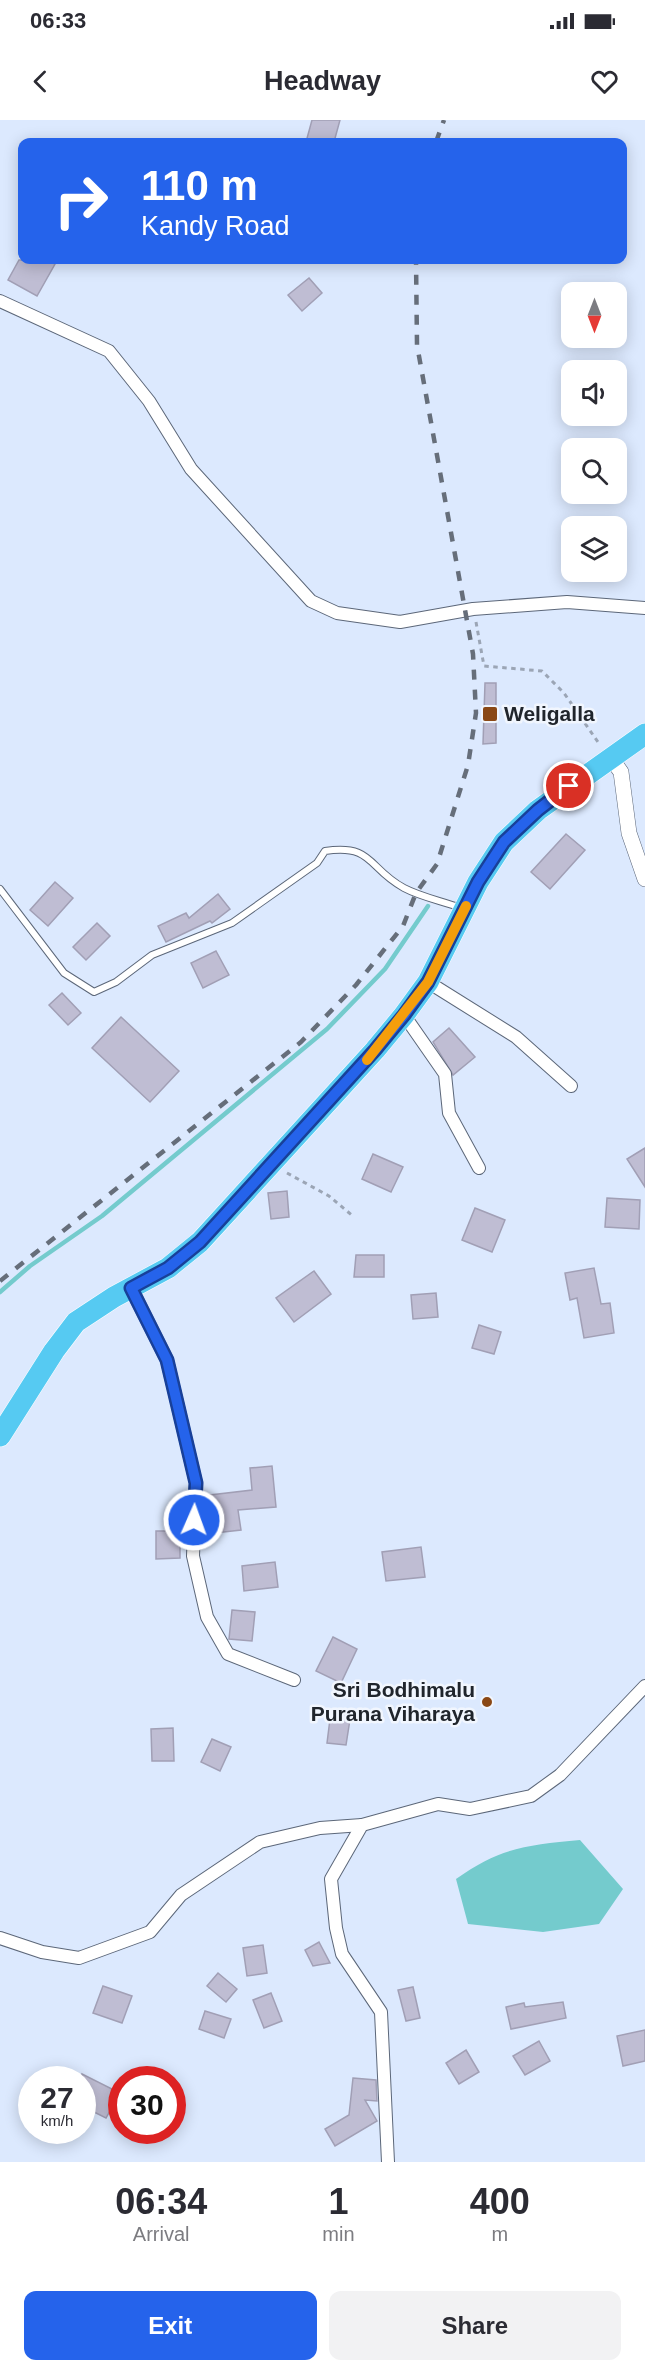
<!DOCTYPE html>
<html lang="en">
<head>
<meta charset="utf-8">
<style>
	body { margin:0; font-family:Helvetica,sans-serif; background:#f2f2f3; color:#2b2b33; height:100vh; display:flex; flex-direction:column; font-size:22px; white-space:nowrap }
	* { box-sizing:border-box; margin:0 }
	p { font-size:20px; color:#7c7c81 }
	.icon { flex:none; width:33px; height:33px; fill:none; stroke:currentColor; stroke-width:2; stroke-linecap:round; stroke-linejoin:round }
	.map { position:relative; height:2042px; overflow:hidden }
	.side { display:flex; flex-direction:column; background:#fff; flex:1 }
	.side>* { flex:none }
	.top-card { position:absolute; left:18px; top:18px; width:609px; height:126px; border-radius:12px; box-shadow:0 3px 15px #0003; background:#2563eb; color:#fff; overflow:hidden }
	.needle { width:39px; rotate:180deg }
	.tools { position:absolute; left:561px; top:162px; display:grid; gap:12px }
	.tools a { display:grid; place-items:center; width:66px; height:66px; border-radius:12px; background:#fff; box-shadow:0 3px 15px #0003; font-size:30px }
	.speed { position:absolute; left:18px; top:1946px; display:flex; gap:12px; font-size:30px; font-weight:700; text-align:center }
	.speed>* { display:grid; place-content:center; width:78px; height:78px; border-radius:50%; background:#fff; box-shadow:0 3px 15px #0003; line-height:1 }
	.speed small { font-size:15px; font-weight:400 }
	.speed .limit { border:9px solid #d22; background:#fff; color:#111 }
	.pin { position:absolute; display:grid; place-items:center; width:51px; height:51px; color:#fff; margin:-26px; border:3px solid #fff; border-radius:50%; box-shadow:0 2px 6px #0007 }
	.me { position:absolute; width:66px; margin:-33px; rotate:2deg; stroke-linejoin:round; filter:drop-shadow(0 0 4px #0008) }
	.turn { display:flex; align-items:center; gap:21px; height:126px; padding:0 24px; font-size:27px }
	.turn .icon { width:78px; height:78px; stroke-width:2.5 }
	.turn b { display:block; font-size:42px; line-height:51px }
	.eta { display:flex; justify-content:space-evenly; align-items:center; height:102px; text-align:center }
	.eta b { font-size:36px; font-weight:600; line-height:42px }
	.primary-button { display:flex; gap:12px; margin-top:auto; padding:12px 24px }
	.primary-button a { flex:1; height:69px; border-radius:12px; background:#2563eb; color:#fff; font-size:24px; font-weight:600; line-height:69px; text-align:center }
	.primary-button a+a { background:#f2f2f3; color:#2b2b33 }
	.status { display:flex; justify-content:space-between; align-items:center; height:42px; padding:0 30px; background:#fff; direction:ltr }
	.status svg { height:16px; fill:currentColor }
	header { display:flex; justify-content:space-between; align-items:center; height:78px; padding:0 24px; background:#fff; font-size:27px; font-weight:600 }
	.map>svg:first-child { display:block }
</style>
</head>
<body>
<div class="status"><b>06:33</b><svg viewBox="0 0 49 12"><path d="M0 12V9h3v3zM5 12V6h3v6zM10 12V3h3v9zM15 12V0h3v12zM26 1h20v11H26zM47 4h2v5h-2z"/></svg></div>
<header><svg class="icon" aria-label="back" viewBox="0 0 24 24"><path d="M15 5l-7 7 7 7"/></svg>Headway<svg class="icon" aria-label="heart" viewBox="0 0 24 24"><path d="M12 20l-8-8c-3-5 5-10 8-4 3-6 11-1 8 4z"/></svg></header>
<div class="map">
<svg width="645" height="2042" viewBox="0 0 645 2042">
	<rect width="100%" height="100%" fill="#dce9fe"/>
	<path fill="#74cbcd" d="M580,1720L623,1769L599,1804L543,1812L468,1804L456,1759C501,1727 528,1725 580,1720Z"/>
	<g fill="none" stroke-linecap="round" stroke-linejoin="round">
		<path stroke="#74cbcd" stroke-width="4.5" d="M0,1172L30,1146L102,1096L327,909L385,849L428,786"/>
	</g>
	<g fill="#bfbdd3" stroke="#a19fb5" stroke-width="1.5">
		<path d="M312,0H340L334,22H306Z"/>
		<path d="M19,140H47L55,144L37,176L8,160Z"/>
		<path d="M309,158L322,173L302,191L288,175Z"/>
		<path d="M485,563H496V623L483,624Z"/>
		<path d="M566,714L585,730L550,769L531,752Z"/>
		<path d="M55,762L73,778L48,806L30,790Z"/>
		<path d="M218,774L230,789L212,803L210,801L166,822L158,806L186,793L189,798Z"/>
		<path d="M97,803L110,816L86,840L73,827Z"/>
		<path d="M216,831L229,855L203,868L191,843Z"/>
		<path d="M62,873L81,893L68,905L49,885Z"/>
		<path d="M121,897L179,951L150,982L92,928Z"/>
		<path d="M449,908L475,937L453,955L433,922Z"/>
		<path d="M645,1028V1067L627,1039Z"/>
		<path d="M373,1034L403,1047L391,1072L362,1059Z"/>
		<path d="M287,1071L289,1097L271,1099L268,1073Z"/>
		<path d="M607,1078L640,1080L639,1109L605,1107Z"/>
		<path d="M475,1088L505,1100L492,1132L462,1120Z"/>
		<path d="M356,1135H384V1157H354Z"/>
		<path d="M594,1148L601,1184L610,1183L614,1213L584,1218L577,1178L570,1180L565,1153Z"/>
		<path d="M314,1151L331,1174L294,1202L276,1178Z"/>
		<path d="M436,1173L438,1197L413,1199L411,1175Z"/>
		<path d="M479,1205L501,1212L494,1234L472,1228Z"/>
		<path d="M272,1346L276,1387L238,1390L241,1410L215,1413L210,1375L252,1370L250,1348Z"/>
		<path d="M156,1411H180V1438L156,1439Z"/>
		<path d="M421,1427L425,1457L386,1461L382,1432Z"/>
		<path d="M275,1442L278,1467L244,1471L242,1446Z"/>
		<path d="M232,1490L255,1492L252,1521L229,1519Z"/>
		<path d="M333,1517L357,1529L341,1563L316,1551Z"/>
		<path d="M331,1591L351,1593L346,1625L327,1623Z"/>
		<path d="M173,1608L174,1641H152L151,1609Z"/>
		<path d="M212,1619L231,1627L220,1651L201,1642Z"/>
		<path d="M319,1822L330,1843L313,1846L305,1830Z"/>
		<path d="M263,1825L267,1853L247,1856L243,1828Z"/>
		<path d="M218,1853L237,1869L226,1882L207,1866Z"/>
		<path d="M103,1866L132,1876L122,1903L93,1893Z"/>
		<path d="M413,1867L420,1898L406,1901L398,1870Z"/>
		<path d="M271,1873L282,1901L264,1908L253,1880Z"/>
		<path d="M563,1882L566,1898L511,1909L506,1887L524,1883L525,1887Z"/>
		<path d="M205,1891L231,1899L224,1918L199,1909Z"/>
		<path d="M645,1910V1941L623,1946L617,1916Z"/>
		<path d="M539,1921L550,1941L525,1955L513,1936Z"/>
		<path d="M466,1930L479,1952L459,1964L446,1943Z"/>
		<path d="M82,1954L120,1973L106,1998L82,1986Z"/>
		<path d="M353,1958L376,1960L377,1981L365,1980L377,2001L335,2026L325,2009L349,1995Z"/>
	</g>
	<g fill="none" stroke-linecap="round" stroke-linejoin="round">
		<defs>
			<path id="service" d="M0,769L64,853L94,872L116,862L152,835L232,803L317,743L325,731C374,724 367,748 404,768C421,777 442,781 461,788"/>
			<g id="minor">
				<path d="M0,181L109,231L149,281L191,349L311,481L337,493L400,502L473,489L567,482L645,488"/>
				<path d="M428,862L516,917L571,966"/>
				<path d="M404,895L445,954L449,993L479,1048"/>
				<path d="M131,1168L167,1240L196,1363L193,1436L207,1497L228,1534L294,1560"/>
				<path d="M0,1818L42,1832L79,1838L150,1812L181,1775L260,1722L320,1708L362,1705"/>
				<path d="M388,2042L381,1892L342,1834L336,1808L331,1759L362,1705L438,1684L470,1689L531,1676L560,1655L645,1566"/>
			</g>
			<path id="tertiary" d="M611,638L621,652L629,713L645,759"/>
			<path id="trunk" d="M0,1316L54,1231L76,1202L114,1177L168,1148L200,1122L375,930L404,895L428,862L478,762L504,722L538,690L645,614"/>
		</defs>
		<use href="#service" stroke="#5c6779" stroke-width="8"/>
		<use href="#minor" stroke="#5c6779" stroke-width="14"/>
		<use href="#tertiary" stroke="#5c6779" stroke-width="16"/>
		<use href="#trunk" stroke="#fff" stroke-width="22"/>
		<g stroke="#9ba5b5" stroke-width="3" stroke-dasharray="4.5 4.5" stroke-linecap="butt">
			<path d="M476,502L484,546L542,551L564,573L600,625"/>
			<path d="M287,1053L329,1076L354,1097"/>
		</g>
		<use href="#service" stroke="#fff" stroke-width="6"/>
		<use href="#minor" stroke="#fff" stroke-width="12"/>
		<use href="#tertiary" stroke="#fff" stroke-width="15"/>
		<use href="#trunk" stroke="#56caf2" stroke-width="21"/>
		<g stroke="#666e7a" stroke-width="4.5" stroke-dasharray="10 10" stroke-linecap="butt">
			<path d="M436,22L444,0"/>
			<path d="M0,1161L301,922L356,865L403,806L416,773L437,744L468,645L476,593L473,534L417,225L416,140"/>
		</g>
	</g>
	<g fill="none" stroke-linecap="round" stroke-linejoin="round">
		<defs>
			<path id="route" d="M194,1400L196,1363L167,1240L131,1168L168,1148L200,1122L375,930L404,895L428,862L478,762L504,722L538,690L569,666"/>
		</defs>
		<use href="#route" stroke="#184099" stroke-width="15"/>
		<use href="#route" stroke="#2563eb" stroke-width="10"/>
		<path stroke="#f59e0b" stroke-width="10" d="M367,940L428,862L466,786"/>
	</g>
	<g fill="#8a4815" stroke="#f1f6fe" stroke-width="2">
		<rect x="482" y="586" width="16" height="16" rx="3"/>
		<circle cx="487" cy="1582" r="6"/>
	</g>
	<g text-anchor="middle" stroke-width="5" stroke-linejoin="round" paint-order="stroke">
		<g font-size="21" font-weight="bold" fill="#20252c" stroke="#f1f6fe" text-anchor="start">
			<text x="504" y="601">Weligalla</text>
			<text x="475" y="1577" text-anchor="end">Sri Bodhimalu<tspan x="475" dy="24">Purana Viharaya</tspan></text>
		</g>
	</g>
</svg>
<div class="tools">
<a><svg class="needle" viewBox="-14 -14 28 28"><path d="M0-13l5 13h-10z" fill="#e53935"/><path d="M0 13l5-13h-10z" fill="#7c7c81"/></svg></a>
<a><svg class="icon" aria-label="sound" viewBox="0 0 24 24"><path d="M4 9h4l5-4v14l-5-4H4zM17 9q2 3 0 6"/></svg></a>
<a><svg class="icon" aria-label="search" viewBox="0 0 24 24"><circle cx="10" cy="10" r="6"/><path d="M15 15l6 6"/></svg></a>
<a><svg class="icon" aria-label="layers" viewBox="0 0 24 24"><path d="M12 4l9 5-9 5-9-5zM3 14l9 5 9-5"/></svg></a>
</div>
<div class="speed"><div>27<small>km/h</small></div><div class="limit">30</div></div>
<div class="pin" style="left:569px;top:666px;background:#d93025"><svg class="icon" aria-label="arrive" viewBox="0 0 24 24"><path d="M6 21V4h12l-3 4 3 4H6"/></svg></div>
<svg class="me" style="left:194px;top:1400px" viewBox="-20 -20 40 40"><circle r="17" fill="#2563eb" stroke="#fff" stroke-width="3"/><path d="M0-11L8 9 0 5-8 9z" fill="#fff"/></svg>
<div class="top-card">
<div class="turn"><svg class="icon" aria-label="right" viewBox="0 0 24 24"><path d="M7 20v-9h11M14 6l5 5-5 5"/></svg><div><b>110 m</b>Kandy Road</div></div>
</div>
</div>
<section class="side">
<div class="eta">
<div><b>06:34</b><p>Arrival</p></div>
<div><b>1</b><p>min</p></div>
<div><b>400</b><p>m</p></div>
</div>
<div class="primary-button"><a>Exit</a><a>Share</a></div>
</section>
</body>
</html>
